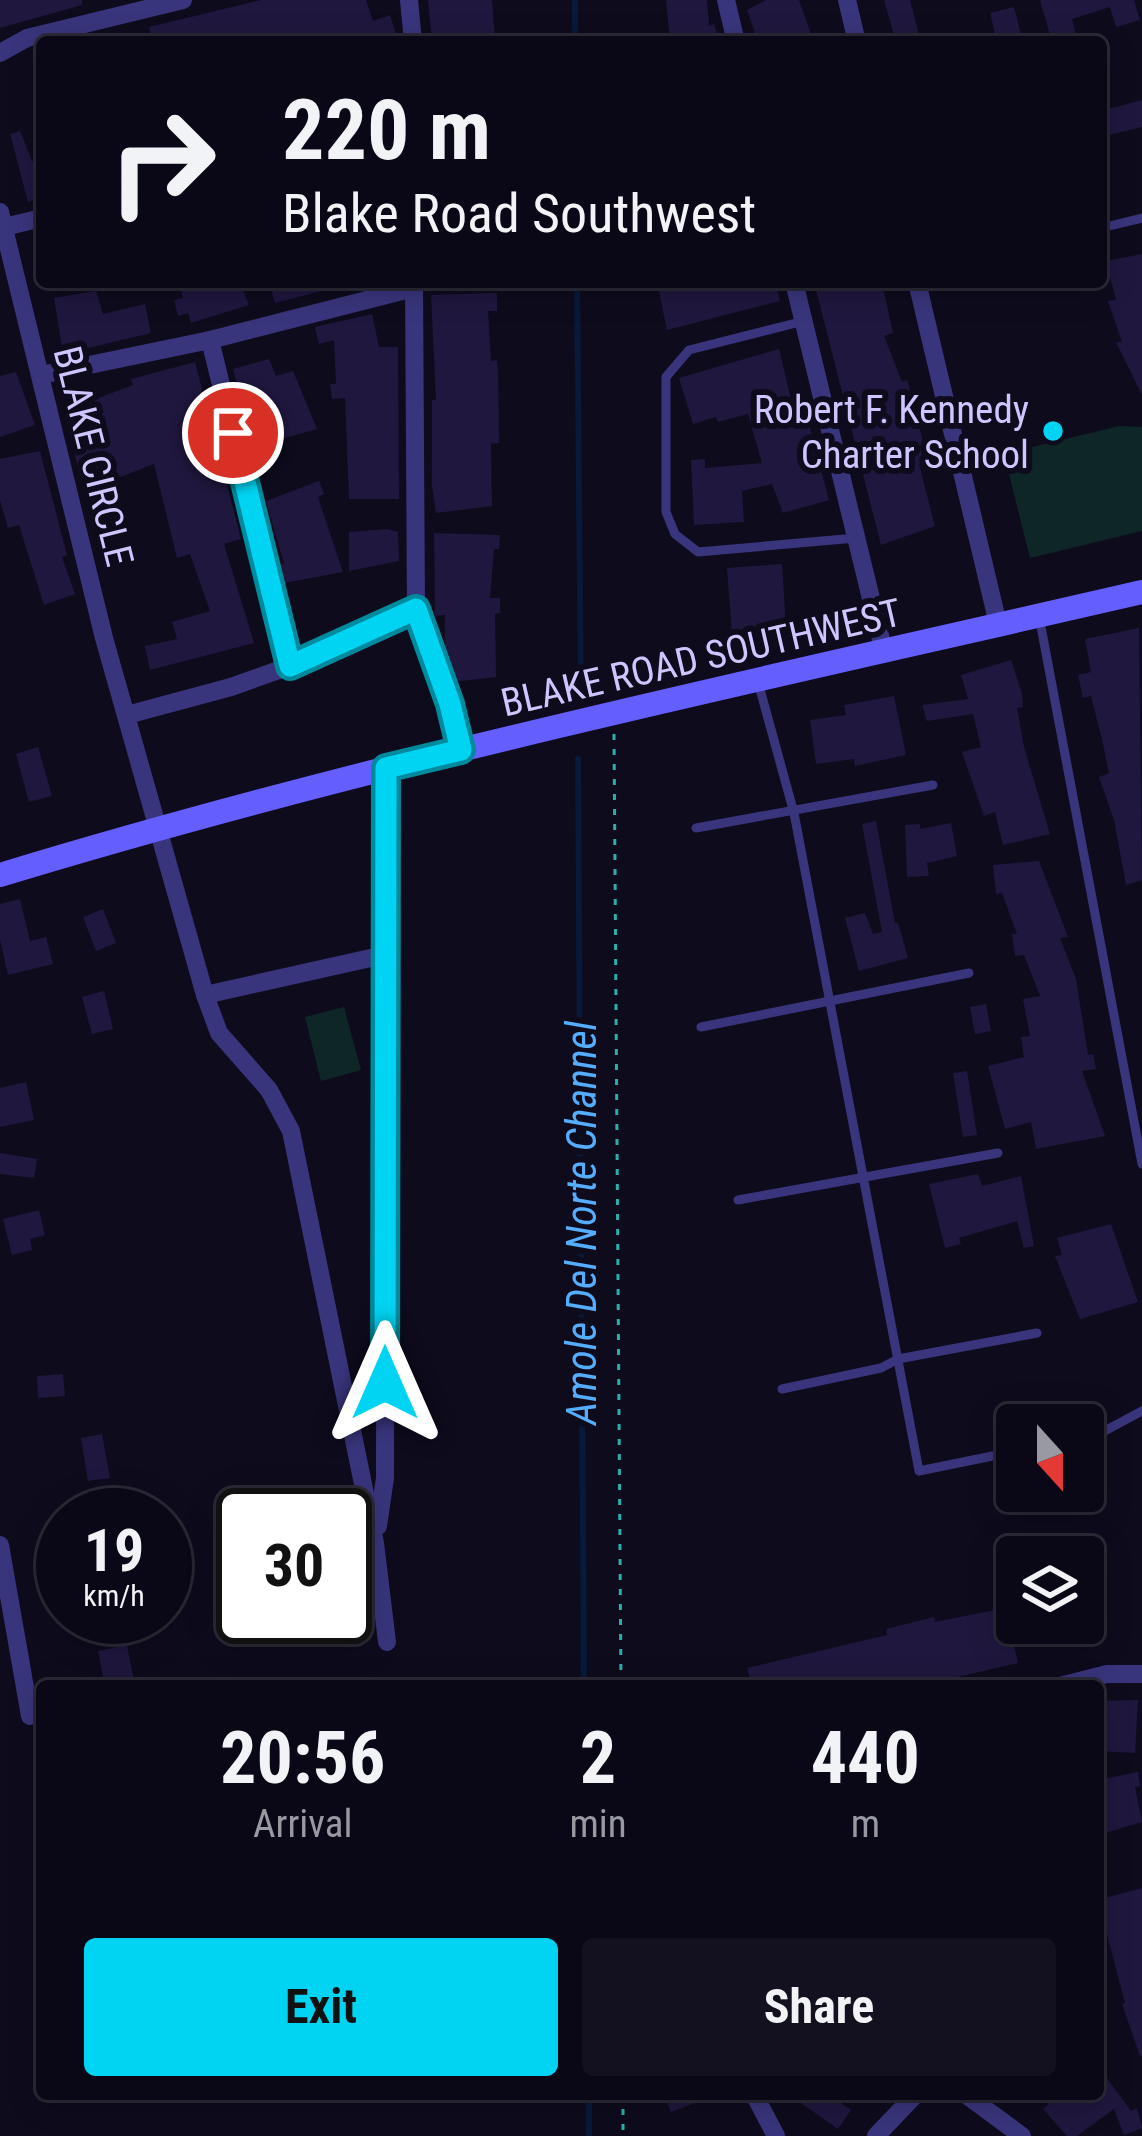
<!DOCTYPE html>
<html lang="en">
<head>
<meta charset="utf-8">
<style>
	body { margin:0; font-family:"Roboto Condensed",sans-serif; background:#13111f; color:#f1f3f6; height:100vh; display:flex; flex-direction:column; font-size:45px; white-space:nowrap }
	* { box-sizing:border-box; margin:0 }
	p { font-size:39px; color:#999aa1 }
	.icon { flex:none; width:66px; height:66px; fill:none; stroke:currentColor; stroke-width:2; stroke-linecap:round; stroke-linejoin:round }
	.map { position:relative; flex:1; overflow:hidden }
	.panel { position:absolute; left:36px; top:1680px; width:1068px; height:420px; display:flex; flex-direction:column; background:#0a0816; border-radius:12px; box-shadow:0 6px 30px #0003,0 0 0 3px #2a2935 }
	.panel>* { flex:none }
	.hud { position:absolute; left:36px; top:36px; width:1071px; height:252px; border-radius:12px; box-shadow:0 6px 30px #0003,0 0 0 3px #2a2935; background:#0a0816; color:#f1f3f6; overflow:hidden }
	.needle { width:78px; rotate:159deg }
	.fabs { position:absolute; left:996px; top:1404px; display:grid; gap:24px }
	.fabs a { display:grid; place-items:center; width:108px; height:108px; border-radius:12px; background:#0a0816; box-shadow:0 6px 30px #0003,0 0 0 3px #2a2935; font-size:60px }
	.speed { position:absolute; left:36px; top:1488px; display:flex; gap:24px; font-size:60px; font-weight:700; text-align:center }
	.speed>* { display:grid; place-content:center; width:156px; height:156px; border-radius:50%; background:#0a0816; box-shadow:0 6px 30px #0003,0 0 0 3px #2a2935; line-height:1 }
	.speed small { font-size:30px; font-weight:400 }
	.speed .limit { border:6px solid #111; border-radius:18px; background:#fff; color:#111 }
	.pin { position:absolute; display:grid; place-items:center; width:102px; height:102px; color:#fff; margin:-51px; border:6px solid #fff; border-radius:50%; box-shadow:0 3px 12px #0007 }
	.me { position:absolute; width:132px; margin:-66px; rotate:0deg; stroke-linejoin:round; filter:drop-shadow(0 0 9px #0008) }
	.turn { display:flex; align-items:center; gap:42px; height:252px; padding:0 48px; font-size:54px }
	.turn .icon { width:156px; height:156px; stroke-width:2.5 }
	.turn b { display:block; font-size:84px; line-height:102px }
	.eta { display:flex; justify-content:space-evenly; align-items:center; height:204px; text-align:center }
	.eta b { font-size:72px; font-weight:700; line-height:84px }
	.button { display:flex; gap:24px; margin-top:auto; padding:24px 48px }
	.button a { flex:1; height:138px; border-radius:12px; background:#00d4f2; color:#111; font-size:48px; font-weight:700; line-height:138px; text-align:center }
	.button a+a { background:#13111f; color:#f1f3f6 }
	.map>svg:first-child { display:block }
</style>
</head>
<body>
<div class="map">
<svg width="1142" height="2136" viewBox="0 0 1142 2136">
	<rect width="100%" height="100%" fill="#0e0b1d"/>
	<g fill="#0e2726">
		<path d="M1119,426L1142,427V531L1030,558L1004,454Z"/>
		<path d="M344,1007L361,1070L321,1081L305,1017Z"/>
	</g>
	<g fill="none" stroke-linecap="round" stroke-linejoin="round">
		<g stroke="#081939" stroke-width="6">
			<path d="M575,0V42"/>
			<path d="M577,282L581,698"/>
			<path d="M578,759L584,1686"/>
			<path d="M589,2094V2136"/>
		</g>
	</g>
	<g fill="#20173e">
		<path d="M0,0H82V5L0,28Z"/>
		<path d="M261,0H366L373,21L390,15L396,34L372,42H152L149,27Z"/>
		<path d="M428,0H492L495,39L432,42Z"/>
		<path d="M666,0H707L709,26L714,24L720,42H670Z"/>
		<path d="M766,0H799L812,37L797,42H758L747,10Z"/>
		<path d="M884,0H910L921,42H896Z"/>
		<path d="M1040,0H1134L1140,20L1116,27L1110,7L1072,19L1078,42H1052Z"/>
		<path d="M1014,7L1023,42H997L990,13Z"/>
		<path d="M1142,100V127L1101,137V111Z"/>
		<path d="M20,131L42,185V198L28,202L10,134Z"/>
		<path d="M1142,254V395L1116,342H1122L1108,301L1116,300L1106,261Z"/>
		<path d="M179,282H240L249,305L191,323L188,313L178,316L174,300L183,298Z"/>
		<path d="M269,282H336V287L275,303Z"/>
		<path d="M657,282H775L780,301L667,330Z"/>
		<path d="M814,282H877L878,289L883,288L893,333L884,336L902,382L907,380L911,394L928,461L919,464L935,526L881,545Z"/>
		<path d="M96,291L103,314L145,304L151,333L63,354L54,298Z"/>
		<path d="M497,293V311H488L491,361L497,360L498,374L499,443L491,444L492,506L436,513L432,485V400H436L431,295Z"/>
		<path d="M372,314L379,347H398L399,499H349L345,398L332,399L330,384H336L334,340L319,344L315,327Z"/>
		<path d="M779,349L797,424L808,421L829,500L783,513L772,484L742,491L744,522L694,525L691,460L705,459V468L762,463L748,414L718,422L716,417L693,424L679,378Z"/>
		<path d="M269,359L276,376L293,371L317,429L253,447L233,369Z"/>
		<path d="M195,362L241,539L224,544L254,643L150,670L145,646L177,639L172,622L210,611L190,554L177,558L154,464L84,491L64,411L133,385L131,379Z"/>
		<path d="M16,372L35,425L0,437V376Z"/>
		<path d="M40,451L67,555L62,557L75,594L44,605L19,525L8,528L0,500V459Z"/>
		<path d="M319,481L324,494L318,497L343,572L284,583L281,564H284L266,501Z"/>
		<path d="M387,529L398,532L399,561L349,571V532Z"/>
		<path d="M434,533L500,535L499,549H494L490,598H500V613L495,614L496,677L453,682L445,648V615L435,616Z"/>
		<path d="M782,564L786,629L732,633L727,568Z"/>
		<path d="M1139,628L1142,880L1126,885L1114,820L1099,777L1109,773L1102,739L1091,696L1083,698L1078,675L1091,672L1085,639Z"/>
		<path d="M1011,660L1022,693L1023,707L1017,708L1024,747L1050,834L1003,845L995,812L984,816L962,752L981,747L973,714L927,721L922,705L968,699L961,675Z"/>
		<path d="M894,696L906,755L855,766L854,759L816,764L810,720L846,715L844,705Z"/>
		<path d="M38,747L52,796L29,802L16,754Z"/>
		<path d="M876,821L895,923H898L908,958L859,971L845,918L865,913L873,934L882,932L862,824Z"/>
		<path d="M951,823L957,856L927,863L929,876L907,877L905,825L920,824V829Z"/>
		<path d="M1039,861L1068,937L1060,938L1076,979L1088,1055L1093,1054L1096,1069L1082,1071L1105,1136L1036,1149L1031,1122L1005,1129L988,1066L1024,1057L1021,1037L1030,1036L1023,999L1040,996L1024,955L1015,956L1012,934H1017L1002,893L996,894L993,865Z"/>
		<path d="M20,899L30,941L46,937L53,964L8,975L0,940V904Z"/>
		<path d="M103,909L116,943L96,951L83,917Z"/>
		<path d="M104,991L113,1029L92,1034L82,997Z"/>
		<path d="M986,1004L991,1031L975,1034L970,1007Z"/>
		<path d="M967,1071L977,1135L963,1137L953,1073Z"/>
		<path d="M26,1082L34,1120L0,1127V1088Z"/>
		<path d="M0,1153L37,1159L34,1178L0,1174Z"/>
		<path d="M978,1174L982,1186L1021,1176L1034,1246L1024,1248L1017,1221L959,1238L961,1244L945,1248L929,1184Z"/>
		<path d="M39,1210L45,1235L30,1239L32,1250L12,1255L3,1219Z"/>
		<path d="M1111,1224L1138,1302L1080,1319L1055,1256L1062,1255L1057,1238Z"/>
		<path d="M63,1374L65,1396L38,1398L37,1376Z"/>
		<path d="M102,1434L110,1478L88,1481L81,1438Z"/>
		<path d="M1005,1608L1018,1663L919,1686H752L747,1668L887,1635L886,1629L934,1617L935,1622Z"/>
		<path d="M127,1645L135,1686H105L98,1651Z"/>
		<path d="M1138,1700L1135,1753L1098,1751V1701Z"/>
		<path d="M1138,1772L1140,1786L1135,1787L1142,1822L1098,1835V1780Z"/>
		<path d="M1142,1888V2056H1140L1122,2004L1125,2003L1098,1900Z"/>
		<path d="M1098,2066L1131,2111L1137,2108L1142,2128L1124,2135L1114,2109L1077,2136H1067L1043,2109L1049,2104L1028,2094H1098Z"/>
		<path d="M680,2094H716V2095L671,2112L666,2099Z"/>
		<path d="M788,2094H829L851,2110L838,2129Z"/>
	</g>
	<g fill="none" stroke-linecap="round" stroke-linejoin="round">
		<g stroke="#2bafaa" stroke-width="3" stroke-dasharray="6 9" stroke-linecap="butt">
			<path d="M614,734L621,1686"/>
			<path d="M623,2094V2136"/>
		</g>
		<g stroke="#39357c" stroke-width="9">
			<path d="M1101,228L1142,218"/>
			<path d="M804,321L689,350L666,377V512L675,534L698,552L856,538"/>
			<path d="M1039,616L1142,1164"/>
			<path d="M758,682L794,813L919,1471L1017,1451"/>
			<path d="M696,828L933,785"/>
			<path d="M701,1027L969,973"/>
			<path d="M738,1200L998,1153"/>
			<path d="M782,1389L881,1368L898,1359L1037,1333"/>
			<path d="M1083,1437L1099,1434L1142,1411"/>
		</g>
		<g stroke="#39357c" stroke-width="18">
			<path d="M409,0L413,42"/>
			<path d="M726,0L736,42"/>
			<path d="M847,0L857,42"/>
			<path d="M0,53L27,38L183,0"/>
			<path d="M0,212L104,638L205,995L219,1033L269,1090L291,1131L375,1543L387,1642"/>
			<path d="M4,227L42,218"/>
			<path d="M414,282L416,609L461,750"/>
			<path d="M794,282L884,652"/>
			<path d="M917,282L998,624"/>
			<path d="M210,340L290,666"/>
			<path d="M41,375L210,340L414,288"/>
			<path d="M127,715L231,687L290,666L416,609"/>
			<path d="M205,995L384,955"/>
			<path d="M378,1526L385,1478L386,768"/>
			<path d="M0,1545L30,1716"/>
			<path d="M1060,1686L1107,1674H1142"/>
			<path d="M754,2094L776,2136"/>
			<path d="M965,2094L1022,2136"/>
			<path d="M876,2136L916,2094"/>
		</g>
		<path stroke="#655eff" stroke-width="24" d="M0,875C375,761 760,680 1142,592"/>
	</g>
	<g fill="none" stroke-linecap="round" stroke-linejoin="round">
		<defs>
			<path id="route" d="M233,433L290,666L416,609L450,704L461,750L386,768L385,1383"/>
		</defs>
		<use href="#route" stroke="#008a9d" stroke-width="30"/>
		<use href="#route" stroke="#00d4f2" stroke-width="21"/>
	</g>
	<circle fill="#00d4f2" stroke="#0e0b1d" stroke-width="4.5" cx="1053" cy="431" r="12"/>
	<g text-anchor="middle" stroke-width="12" stroke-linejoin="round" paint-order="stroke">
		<g font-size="39" fill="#cec7ff" stroke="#0e0b1d" text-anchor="end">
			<text x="1029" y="423">Robert F. Kennedy<tspan x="1029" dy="45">Charter School</tspan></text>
		</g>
		<g font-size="39" fill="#cec7ff" stroke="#0e0b1d">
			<text transform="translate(94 456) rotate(76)" y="14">BLAKE CIRCLE</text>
			<text transform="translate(701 657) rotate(-13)" y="14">BLAKE ROAD SOUTHWEST</text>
		</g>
		<g font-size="42" font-style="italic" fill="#55adff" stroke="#0e0b1d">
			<text transform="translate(581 1223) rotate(-90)" y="15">Amole Del Norte Channel</text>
		</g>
	</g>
</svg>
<div class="fabs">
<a><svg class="needle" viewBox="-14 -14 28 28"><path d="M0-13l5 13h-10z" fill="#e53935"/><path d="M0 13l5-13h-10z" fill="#999aa1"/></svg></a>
<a><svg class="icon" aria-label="layers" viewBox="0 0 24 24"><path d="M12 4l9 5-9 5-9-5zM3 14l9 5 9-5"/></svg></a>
</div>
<div class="speed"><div>19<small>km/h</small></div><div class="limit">30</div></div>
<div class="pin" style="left:233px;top:433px;background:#d93025"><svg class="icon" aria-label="arrive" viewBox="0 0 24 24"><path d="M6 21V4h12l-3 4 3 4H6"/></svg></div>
<svg class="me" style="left:385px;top:1383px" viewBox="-20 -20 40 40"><path d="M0-17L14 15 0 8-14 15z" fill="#00d4f2" stroke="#fff" stroke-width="4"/></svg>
<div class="hud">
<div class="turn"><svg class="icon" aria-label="right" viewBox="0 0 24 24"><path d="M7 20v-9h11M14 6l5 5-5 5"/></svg><div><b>220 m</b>Blake Road Southwest</div></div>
</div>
<section class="panel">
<div class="eta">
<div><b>20:56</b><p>Arrival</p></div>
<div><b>2</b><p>min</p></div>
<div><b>440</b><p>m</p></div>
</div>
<div class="button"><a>Exit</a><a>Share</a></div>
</section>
</div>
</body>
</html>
